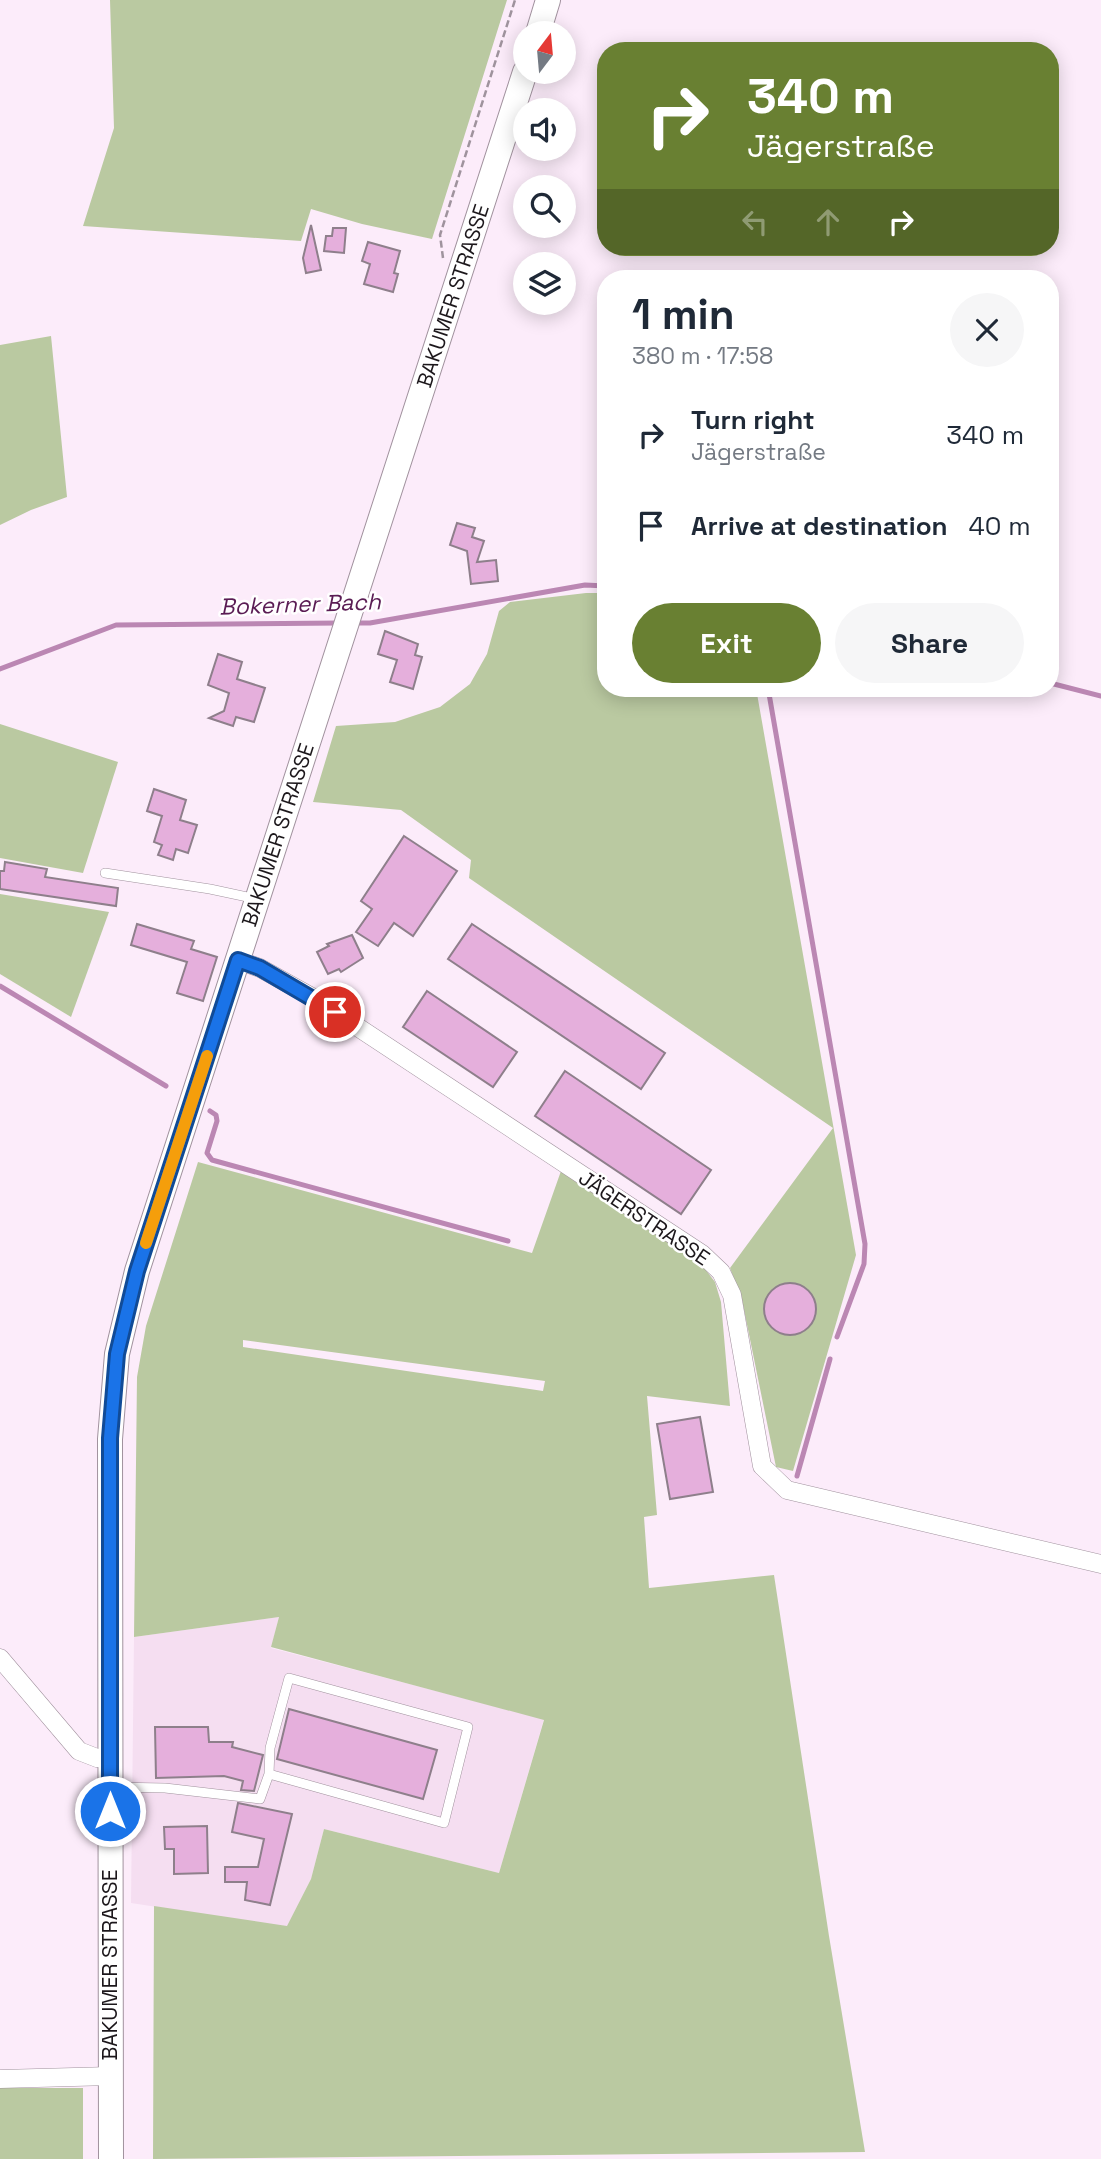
<!DOCTYPE html>
<html lang="en">
<head>
<meta charset="utf-8">
<style>
	body { margin:0; font-family:"Space Grotesk",sans-serif; background:#f6f6f7; color:#1f2937; height:100vh; display:flex; flex-direction:column; font-size:26px; white-space:nowrap }
	* { box-sizing:border-box; margin:0 }
	p { font-size:23px; color:#747a83 }
	.icon { flex:none; width:38px; height:38px; fill:none; stroke:currentColor; stroke-width:2; stroke-linecap:round; stroke-linejoin:round }
	.map { position:relative; flex:1; overflow:hidden }
	.side { position:absolute; left:597px; top:270px; width:462px; height:427px; display:flex; flex-direction:column; background:#fff; border-radius:28px; box-shadow:0 4px 18px #0003 }
	.side>* { flex:none }
	.guide { position:absolute; left:597px; top:42px; width:462px; height:214px; border-radius:28px; box-shadow:0 4px 18px #0003; background:#698032; color:#fff; overflow:hidden }
	.needle { width:46px; rotate:16deg }
	.fabs { position:absolute; left:513px; top:21px; display:grid; gap:14px }
	.fabs a { display:grid; place-items:center; width:63px; height:63px; border-radius:50%; background:#fff; box-shadow:0 4px 18px #0003; font-size:35px }
	.pin { position:absolute; display:grid; place-items:center; width:60px; height:60px; color:#fff; margin:-30px; border:4px solid #fff; border-radius:50%; box-shadow:0 2px 7px #0007 }
	.me { position:absolute; width:77px; margin:-38px; rotate:0deg; stroke-linejoin:round; filter:drop-shadow(0 0 5px #0008) }
	.turn { display:flex; align-items:center; gap:24px; height:147px; padding:0 35px; font-size:32px }
	.turn .icon { width:91px; height:91px; stroke-width:2.5 }
	.turn b { display:block; font-size:49px; line-height:60px }
	.lanes { display:flex; align-items:center; height:66px; padding:0 35px; background:#0003; justify-content:center; gap:35px; direction:ltr }
	.lanes .off { opacity:.35 }
	.round { display:grid; place-items:center; flex:none; width:74px; height:74px; border-radius:37px; background:#f6f6f7 }
	.overview { display:flex; align-items:center; justify-content:space-between; height:119px; padding:0 35px }
	h1 { font-size:42px; font-weight:800; line-height:52px }
	.action { display:flex; gap:14px; margin-top:auto; padding:14px 35px }
	.action a { flex:1; height:80px; border-radius:42px; background:#698032; color:#fff; font-size:28px; font-weight:800; line-height:80px; text-align:center }
	.action a+a { background:#f6f6f7; color:#1f2937 }
	ul { padding:0; list-style:none }
	li { display:flex; align-items:center; gap:21px; height:91px; padding:0 35px }
	li div { flex:1 }
	li b { display:block; font-size:26px }
	li em { font-style:normal }
	.map>svg:first-child { display:block }
</style>
</head>
<body>
<div class="map">
<svg width="1101" height="2159" viewBox="0 0 1101 2159">
	<rect width="100%" height="100%" fill="#fcecfa"/>
	<path fill="#f5def1" d="M279,1617L271,1648L544,1719L499,1873L324,1829L311,1879L287,1927L131,1903L134,1637Z"/>
	<g fill="#bac9a1" fill-rule="evenodd">
		<path d="M110,0H507L432,239L362,224L311,209L301,241L83,226L114,128Z"/>
		<path d="M51,336L67,497L31,510L0,525V345Z"/>
		<path d="M586,593H605L606,688H756L856,1255L793,1471L776,1467L742,1300L730,1268L833,1128L469,878L471,860L401,810L313,802L336,726L395,722L440,707L470,684L487,654L499,611L510,602Z"/>
		<path d="M0,724L118,762L83,873L0,858Z"/>
		<path d="M0,894L109,912L71,1017L0,974Z"/>
		<path d="M198,1162L532,1253L561,1171L699,1261L715,1282L721,1302L730,1406L647,1396L657,1515L644,1517L649,1588L774,1575L829,1936L865,2152L153,2159L154,1906L287,1926L311,1879L324,1829L499,1873L544,1720L271,1647L279,1617L134,1637L137,1377L146,1326ZM243,1340L545,1381L543,1391L243,1347Z"/>
		<rect x="0" y="2088" width="83" height="71"/>
	</g>
	<g fill="none" stroke-linecap="round" stroke-linejoin="round">
		<g stroke="#bb87b3" stroke-width="5">
			<path d="M353,623H370L585,585L606,586"/>
			<path d="M0,669L116,625L340,623"/>
			<path d="M1050,683L1101,696"/>
			<path d="M768,688L865,1244L864,1264L837,1337"/>
			<path d="M0,986L166,1086"/>
			<path d="M210,1111L216,1115L217,1121L207,1153L212,1160L508,1241"/>
			<path d="M797,1476L830,1359"/>
		</g>
	</g>
	<g fill="#e5afdc" stroke="#8e7f8b" stroke-width="2">
		<path d="M311,225L321,270L306,273L303,258Z"/>
		<path d="M333,228H346L344,253L324,251L326,236H332Z"/>
		<path d="M368,242L400,251L394,273L398,274L393,292L364,284L370,264L362,261Z"/>
		<path d="M457,523L475,528L472,537L484,541L477,562L496,560L498,581L471,584L467,551L450,545Z"/>
		<path d="M385,631L418,644L415,655L422,657L413,689L390,682L397,660L378,654Z"/>
		<path d="M218,654L242,662L237,679L265,688L254,722L236,717L233,726L209,718L224,711L229,693L208,685Z"/>
		<path d="M154,789L186,800L180,820L197,825L188,853L176,849L173,860L158,855L162,845L154,842L162,816L147,811Z"/>
		<path d="M404,836L457,871L413,936L394,923L378,946L356,932L372,909L361,901Z"/>
		<path d="M5,862L47,869L45,877L118,888L116,906L0,889V871H4Z"/>
		<path d="M137,924L194,941L191,949L217,957L203,1001L177,993L187,962L131,945Z"/>
		<path d="M472,924L665,1053L641,1089L448,959Z"/>
		<path d="M352,935L363,958L341,972L339,969L328,974L317,952L329,946L327,944Z"/>
		<path d="M427,991L517,1052L493,1087L403,1027Z"/>
		<path d="M565,1071L711,1170L681,1214L535,1116Z"/>
		<circle cx="790" cy="1309" r="26"/>
		<path d="M700,1417L713,1492L670,1499L657,1424Z"/>
		<path d="M289,1709L437,1750L423,1799L277,1759Z"/>
		<path d="M155,1727H208L209,1742H233L232,1747L263,1755L254,1791L241,1790L243,1781L224,1776L156,1778Z"/>
		<path d="M238,1803L292,1814L270,1905L245,1900L247,1882H225V1867H258L264,1839L232,1832Z"/>
		<path d="M207,1826L208,1873L174,1874V1849H165L164,1827Z"/>
	</g>
	<g fill="none" stroke-linecap="round" stroke-linejoin="round">
		<defs>
			<g id="lane">
				<path d="M105,873L210,889L257,899"/>
				<path d="M112,1787L165,1788L260,1799L269,1774L444,1823L468,1727L289,1678L270,1748L269,1774"/>
			</g>
			<g id="street">
				<path d="M238,960L260,968L312,997L702,1254L721,1272L732,1295L762,1466L787,1490L1101,1564"/>
				<path d="M0,1658L79,1751L97,1758L111,1759"/>
				<path d="M0,2079L111,2076"/>
			</g>
			<g id="secondary">
				<path d="M538,33L548,0"/>
				<path d="M111,2159L110,1439L117,1354L137,1271L525,72"/>
			</g>
		</defs>
		<use href="#lane" stroke="#a1929e" stroke-width="10"/>
		<use href="#street" stroke="#a1929e" stroke-width="19"/>
		<use href="#secondary" stroke="#a1929e" stroke-width="26"/>
		<path stroke="#9f939d" stroke-width="2.5" stroke-dasharray="7 3.5" stroke-linecap="butt" d="M443,258L440,235L515,0"/>
		<use href="#lane" stroke="#fff" stroke-width="9"/>
		<use href="#street" stroke="#fff" stroke-width="18"/>
		<use href="#secondary" stroke="#fff" stroke-width="24"/>
	</g>
	<g fill="none" stroke-linecap="round" stroke-linejoin="round">
		<defs>
			<path id="route" d="M110,1811V1438L117,1354L137,1271L238,960L260,968L335,1012"/>
		</defs>
		<use href="#route" stroke="#114b97" stroke-width="18"/>
		<use href="#route" stroke="#1a73e8" stroke-width="12"/>
		<path stroke="#f59e0b" stroke-width="12" d="M146,1243L207,1056"/>
	</g>
	<g text-anchor="middle" stroke-width="5" stroke-linejoin="round" paint-order="stroke">
		<g font-size="21" fill="#1c171b" stroke="#fff">
			<text transform="translate(453 296) rotate(-72)" y="7">BAKUMER STRASSE</text>
			<text transform="translate(278 835) rotate(-72)" y="7">BAKUMER STRASSE</text>
			<text transform="translate(644 1218) rotate(34)" y="7">JÄGERSTRASSE</text>
			<text transform="translate(110 1965) rotate(-90)" y="7">BAKUMER STRASSE</text>
		</g>
		<g font-size="23" font-style="italic" fill="#5a1c54" stroke="#fff">
			<text transform="translate(300 604) rotate(-2)" y="8">Bokerner Bach</text>
		</g>
	</g>
</svg>
<div class="fabs">
<a><svg class="needle" viewBox="-14 -14 28 28"><path d="M0-13l5 13h-10z" fill="#e53935"/><path d="M0 13l5-13h-10z" fill="#747a83"/></svg></a>
<a><svg class="icon" aria-label="sound" viewBox="0 0 24 24"><path d="M4 9h4l5-4v14l-5-4H4zM17 9q2 3 0 6"/></svg></a>
<a><svg class="icon" aria-label="search" viewBox="0 0 24 24"><circle cx="10" cy="10" r="6"/><path d="M15 15l6 6"/></svg></a>
<a><svg class="icon" aria-label="layers" viewBox="0 0 24 24"><path d="M12 4l9 5-9 5-9-5zM3 14l9 5 9-5"/></svg></a>
</div>
<div class="pin" style="left:335px;top:1012px;background:#d93025"><svg class="icon" aria-label="arrive" viewBox="0 0 24 24"><path d="M6 21V4h12l-3 4 3 4H6"/></svg></div>
<svg class="me" style="left:110px;top:1811px" viewBox="-20 -20 40 40"><circle r="17" fill="#1a73e8" stroke="#fff" stroke-width="3"/><path d="M0-11L8 9 0 5-8 9z" fill="#fff"/></svg>
<div class="guide">
<div class="turn"><svg class="icon" aria-label="right" viewBox="0 0 24 24"><path d="M7 20v-9h11M14 6l5 5-5 5"/></svg><div><b>340 m</b>Jägerstraße</div></div>
<div class="lanes"><svg class="icon off" aria-label="left" viewBox="0 0 24 24"><path d="M17 20v-9H6M10 6l-5 5 5 5"/></svg><svg class="icon off" aria-label="ahead" viewBox="0 0 24 24"><path d="M12 20V5M6 11l6-6 6 6"/></svg><svg class="icon" aria-label="right" viewBox="0 0 24 24"><path d="M7 20v-9h11M14 6l5 5-5 5"/></svg></div>
</div>
<section class="side">
<div class="overview"><div><h1>1 min</h1><p>380 m · 17:58</p></div><a class="round"><svg class="icon" aria-label="close" viewBox="0 0 24 24"><path d="M6 6l12 12M18 6L6 18"/></svg></a></div>
<ul>
<li><svg class="icon" aria-label="right" viewBox="0 0 24 24"><path d="M7 20v-9h11M14 6l5 5-5 5"/></svg><div><b>Turn right</b><p>Jägerstraße</p></div><em>340 m</em></li>
<li><svg class="icon" aria-label="arrive" viewBox="0 0 24 24"><path d="M6 21V4h12l-3 4 3 4H6"/></svg><div><b>Arrive at destination</b></div><em>40 m</em></li>
</ul>
<div class="action"><a>Exit</a><a>Share</a></div>
</section>
</div>
</body>
</html>
